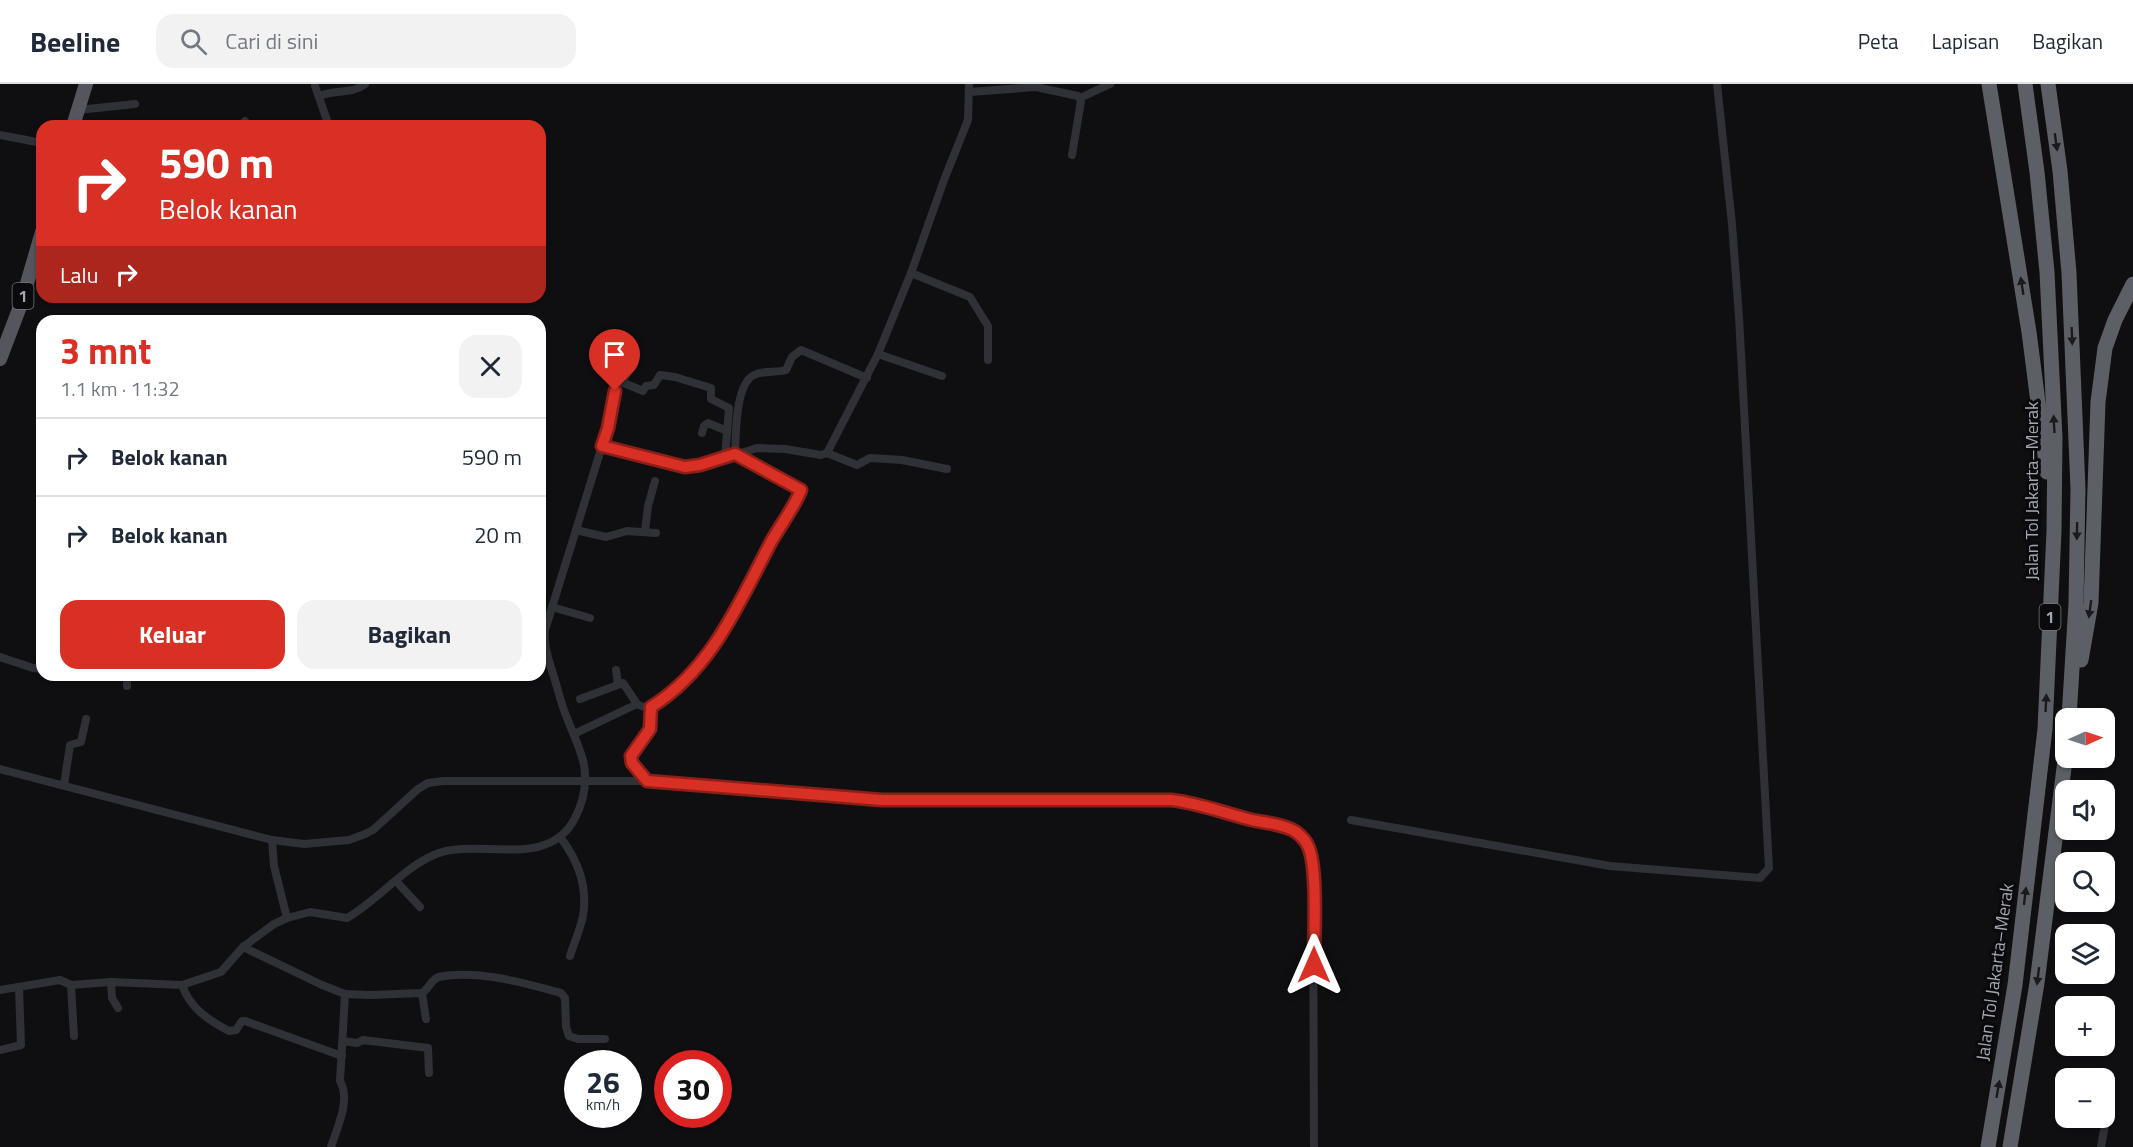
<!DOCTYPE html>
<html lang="id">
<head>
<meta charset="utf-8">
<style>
	body { margin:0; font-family:"Titillium Web",sans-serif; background:#f2f2f3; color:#1f2937; height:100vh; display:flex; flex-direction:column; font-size:22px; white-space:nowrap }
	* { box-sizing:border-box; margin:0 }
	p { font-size:20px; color:#747a83 }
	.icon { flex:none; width:33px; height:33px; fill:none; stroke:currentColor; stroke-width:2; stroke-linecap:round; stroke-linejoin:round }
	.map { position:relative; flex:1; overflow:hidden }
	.sheet { position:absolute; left:36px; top:231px; width:510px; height:366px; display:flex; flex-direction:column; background:#fff; border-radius:18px; box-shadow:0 2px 4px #0004 }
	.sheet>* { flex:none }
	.top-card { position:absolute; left:36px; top:36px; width:510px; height:183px; border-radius:18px; box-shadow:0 2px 4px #0004; background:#d93025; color:#fff; overflow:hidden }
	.needle { width:39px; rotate:87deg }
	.buttons { position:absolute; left:2055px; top:624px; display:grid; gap:12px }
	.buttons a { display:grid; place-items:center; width:60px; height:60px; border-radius:12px; background:#fff; box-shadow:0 2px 4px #0004; font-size:30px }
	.speed { position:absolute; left:564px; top:966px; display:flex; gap:12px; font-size:30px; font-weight:700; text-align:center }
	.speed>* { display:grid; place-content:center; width:78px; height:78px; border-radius:50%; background:#fff; box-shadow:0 2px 4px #0004; line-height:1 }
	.speed small { font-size:15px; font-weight:400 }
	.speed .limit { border:9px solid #d22; background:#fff; color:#111 }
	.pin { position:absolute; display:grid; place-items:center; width:51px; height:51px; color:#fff; margin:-62px -26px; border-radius:50% 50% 50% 0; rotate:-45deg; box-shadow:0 0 6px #0007 }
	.pin .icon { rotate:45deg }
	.me { position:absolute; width:66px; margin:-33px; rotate:0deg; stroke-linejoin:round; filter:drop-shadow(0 0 4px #0008) }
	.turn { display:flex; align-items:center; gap:21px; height:126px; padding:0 24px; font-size:27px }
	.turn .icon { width:78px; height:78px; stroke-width:2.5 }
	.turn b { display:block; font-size:42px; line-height:51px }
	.then { display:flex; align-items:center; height:57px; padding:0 24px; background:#0003; gap:12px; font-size:22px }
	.round { display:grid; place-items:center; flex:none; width:63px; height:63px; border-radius:18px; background:#f2f2f3 }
	.summary { display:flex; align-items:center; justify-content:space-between; height:102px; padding:0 24px }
	h1 { font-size:36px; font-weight:700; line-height:45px; color:#d93025 }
	.primary-button { display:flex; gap:12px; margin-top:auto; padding:12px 24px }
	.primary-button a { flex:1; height:69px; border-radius:18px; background:#d93025; color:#fff; font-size:24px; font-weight:700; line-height:69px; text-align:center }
	.primary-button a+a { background:#f2f2f3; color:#1f2937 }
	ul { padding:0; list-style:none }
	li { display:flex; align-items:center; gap:18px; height:78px; padding:0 24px; border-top:2px solid #e0e1e3 }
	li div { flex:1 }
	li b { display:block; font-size:22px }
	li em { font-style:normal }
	header { display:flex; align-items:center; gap:36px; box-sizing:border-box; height:84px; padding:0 30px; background:#fff; border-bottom:2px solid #e0e1e3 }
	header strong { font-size:28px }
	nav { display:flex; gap:33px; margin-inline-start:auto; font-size:21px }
	.search { width:420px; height:54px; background:#f2f2f3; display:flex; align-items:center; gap:15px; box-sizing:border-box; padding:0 21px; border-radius:18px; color:#747a83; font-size:22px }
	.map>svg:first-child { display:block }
</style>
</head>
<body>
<header>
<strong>Beeline</strong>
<div class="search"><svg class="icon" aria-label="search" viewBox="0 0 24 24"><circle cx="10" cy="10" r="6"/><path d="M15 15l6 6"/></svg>Cari di sini</div>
<nav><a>Peta</a><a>Lapisan</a><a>Bagikan</a></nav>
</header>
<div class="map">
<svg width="2133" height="1063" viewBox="0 0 2133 1063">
	<rect width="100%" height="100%" fill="#0f0f11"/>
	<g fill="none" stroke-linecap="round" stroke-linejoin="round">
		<g stroke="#303136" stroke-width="8">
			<path d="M315,2L329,42"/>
			<path d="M970,8L1036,3L1078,12L1081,17L1072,71"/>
			<path d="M320,12C335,5 351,11 365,0"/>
			<path d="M1080,14L1110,0"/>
			<path d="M78,26L135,20"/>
			<path d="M241,42L245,37"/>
			<path d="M0,51L42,59"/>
			<path d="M911,189L970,213L988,242V276"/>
			<path d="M224,213V215"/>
			<path d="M878,270L942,292"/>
			<path d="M619,297L643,307L646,302L654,301L660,291L675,293L711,304V315L729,324L725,374"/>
			<path d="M702,349L704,342L708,339L727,347"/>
			<path d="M602,362L608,344L615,307L619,297L625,293L630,285"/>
			<path d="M827,369L857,381L870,374L902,376L947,385"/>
			<path d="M576,446L606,453L627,447L656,449"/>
			<path d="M645,447L648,422L655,397"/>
			<path d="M552,523L590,534"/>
			<path d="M0,573L33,584L42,585"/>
			<path d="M616,586L618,600"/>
			<path d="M127,602V591"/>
			<path d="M580,615L623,599L637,620"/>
			<path d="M574,650L637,620C648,627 656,620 665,613C733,563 754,475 801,408V405L735,370C736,351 735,300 754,291C764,286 775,289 786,286L792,273L801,266L867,294"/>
			<path d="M0,685L272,756L304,760L349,756L365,750L373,746L418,705L428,699L443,697H647L882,716H1171C1200,719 1225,730 1252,736C1266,739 1285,740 1296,749C1310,759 1311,774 1313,790L1314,1063"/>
			<path d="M647,697L633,680L631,672L650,645L651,623"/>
			<path d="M64,701L70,661L81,658L86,635"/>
			<path d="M1351,736L1610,782L1760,794L1769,784L1739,233L1732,140L1717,0"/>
			<path d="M560,753C578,776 588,802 583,832C580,846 574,859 570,872"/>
			<path d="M272,756L274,782L287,834"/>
			<path d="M396,797L420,823"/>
			<path d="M243,863L322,901L345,910L340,997C351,1016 337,1044 331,1063"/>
			<path d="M111,898L112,914L118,924"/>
			<path d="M71,901L74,952"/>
			<path d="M182,901C190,924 208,936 229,947L236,946L242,937H245L342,972"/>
			<path d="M0,906L60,896L71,901L111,898L182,901L221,888L243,863L274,840L287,834L310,828L347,834C377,817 404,783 436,770C479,753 548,787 575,734C584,717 587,700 584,681C581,665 573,650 567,634C561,620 558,605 553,590C549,576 543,561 545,546L602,362L685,383L700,382L757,364L785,365L821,371L827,369L878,270L911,189L944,96L968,36L969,0"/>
			<path d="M422,909L426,935"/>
			<path d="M345,910L370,911L422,909C429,905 431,895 439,893C476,885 525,899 561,909L565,914L566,943L569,952L578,955H605"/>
			<path d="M343,957L357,959L363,956L428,964L429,989"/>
			<path d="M0,966L21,961L19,903"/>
			<path d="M2101,1063L2106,1035L2104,1030"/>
		</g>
		<g stroke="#55565d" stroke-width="14">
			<path d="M73,42L86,0"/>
			<path d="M0,275L21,220L42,148"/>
		</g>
		<g stroke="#5d5f66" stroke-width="15">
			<path d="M1989,0L2029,248L2047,388"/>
			<path d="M2048,0L2060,87L2069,189L2078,405L2076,519L2069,634"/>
			<path d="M2081,576L2091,519L2098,318L2105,264L2115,236L2133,200"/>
			<path d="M1988,1063L2015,901L2045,645L2054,447L2055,354L2047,188L2037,88L2025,0"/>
			<path d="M2010,1063L2037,899L2066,668"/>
		</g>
	</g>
	<defs><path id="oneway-solid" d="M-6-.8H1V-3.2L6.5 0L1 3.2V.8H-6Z" transform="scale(1.5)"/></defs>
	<g fill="#1b1b1e">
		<use href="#oneway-solid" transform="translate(2056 58) rotate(82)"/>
		<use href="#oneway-solid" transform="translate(2022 202) rotate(-99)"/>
		<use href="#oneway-solid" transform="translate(2072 252) rotate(88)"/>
		<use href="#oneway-solid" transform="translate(2054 340) rotate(-93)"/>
		<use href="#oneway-solid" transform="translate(2077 447) rotate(91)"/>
		<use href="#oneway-solid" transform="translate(2090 525) rotate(98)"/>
		<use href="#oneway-solid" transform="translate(2046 619) rotate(-87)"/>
		<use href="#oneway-solid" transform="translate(2025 812) rotate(-83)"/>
		<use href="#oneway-solid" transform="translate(2038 892) rotate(97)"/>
		<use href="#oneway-solid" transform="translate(1998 1005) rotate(-80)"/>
	</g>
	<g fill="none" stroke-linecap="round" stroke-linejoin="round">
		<defs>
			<path id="route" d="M615,307L608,344L602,362L685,383L700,381L735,370L801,406C795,422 780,442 771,458C739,519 712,585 651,623L650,645L631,672L632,679L647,697L882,716H1171C1199,719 1224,729 1252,736C1266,739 1284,740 1296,748C1300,751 1306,757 1308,762C1318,782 1314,854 1314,881"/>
		</defs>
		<use href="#route" stroke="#8d1f18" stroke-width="15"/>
		<use href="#route" stroke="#d93025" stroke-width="10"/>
	</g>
	<g text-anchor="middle" stroke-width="6" stroke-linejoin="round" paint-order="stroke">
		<g fill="#0a0a0c" stroke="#747780" stroke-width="1.5">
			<rect x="12.5" y="199" width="21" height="26" rx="4.5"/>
			<rect x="2039.5" y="520" width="21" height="26" rx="4.5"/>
		</g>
		<g font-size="16" font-weight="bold" fill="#a1a6b1">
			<text x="23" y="218">1</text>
			<text x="2050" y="539">1</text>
		</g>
		<g font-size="18" fill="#a1a6b1" stroke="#0a0a0c">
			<text transform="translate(2032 407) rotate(-90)" y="6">Jalan Tol Jakarta–Merak</text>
			<text transform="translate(1995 888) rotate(-82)" y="6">Jalan Tol Jakarta–Merak</text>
		</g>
	</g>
</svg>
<div class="buttons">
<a><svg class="needle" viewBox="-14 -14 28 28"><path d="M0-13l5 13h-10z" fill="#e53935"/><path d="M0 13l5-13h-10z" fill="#747a83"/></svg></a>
<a><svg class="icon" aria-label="sound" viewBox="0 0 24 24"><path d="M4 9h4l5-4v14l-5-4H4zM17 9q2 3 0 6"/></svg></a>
<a><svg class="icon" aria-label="search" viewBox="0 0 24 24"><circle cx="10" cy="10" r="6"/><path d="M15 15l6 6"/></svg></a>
<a><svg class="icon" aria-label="layers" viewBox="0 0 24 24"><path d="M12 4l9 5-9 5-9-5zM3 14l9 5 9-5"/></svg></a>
<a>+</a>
<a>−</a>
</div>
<div class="speed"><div>26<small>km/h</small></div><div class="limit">30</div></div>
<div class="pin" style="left:615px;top:307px;background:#d93025"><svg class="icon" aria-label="arrive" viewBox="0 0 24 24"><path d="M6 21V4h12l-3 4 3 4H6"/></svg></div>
<svg class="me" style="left:1314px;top:881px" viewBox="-20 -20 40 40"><path d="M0-17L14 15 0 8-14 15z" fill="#d93025" stroke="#fff" stroke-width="4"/></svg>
<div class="top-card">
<div class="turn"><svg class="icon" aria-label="right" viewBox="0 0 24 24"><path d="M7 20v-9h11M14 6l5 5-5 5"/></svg><div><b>590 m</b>Belok kanan</div></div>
<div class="then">Lalu<svg class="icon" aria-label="right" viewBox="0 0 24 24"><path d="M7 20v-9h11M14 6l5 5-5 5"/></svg></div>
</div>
<section class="sheet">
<div class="summary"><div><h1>3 mnt</h1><p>1.1 km · 11:32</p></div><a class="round"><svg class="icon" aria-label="close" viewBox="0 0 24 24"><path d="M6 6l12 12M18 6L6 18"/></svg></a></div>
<ul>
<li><svg class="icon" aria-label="right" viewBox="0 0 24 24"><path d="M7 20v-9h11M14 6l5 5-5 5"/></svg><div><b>Belok kanan</b></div><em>590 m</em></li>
<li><svg class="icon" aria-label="right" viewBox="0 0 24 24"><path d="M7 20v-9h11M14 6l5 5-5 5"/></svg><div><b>Belok kanan</b></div><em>20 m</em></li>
</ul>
<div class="primary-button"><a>Keluar</a><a>Bagikan</a></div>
</section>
</div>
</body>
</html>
